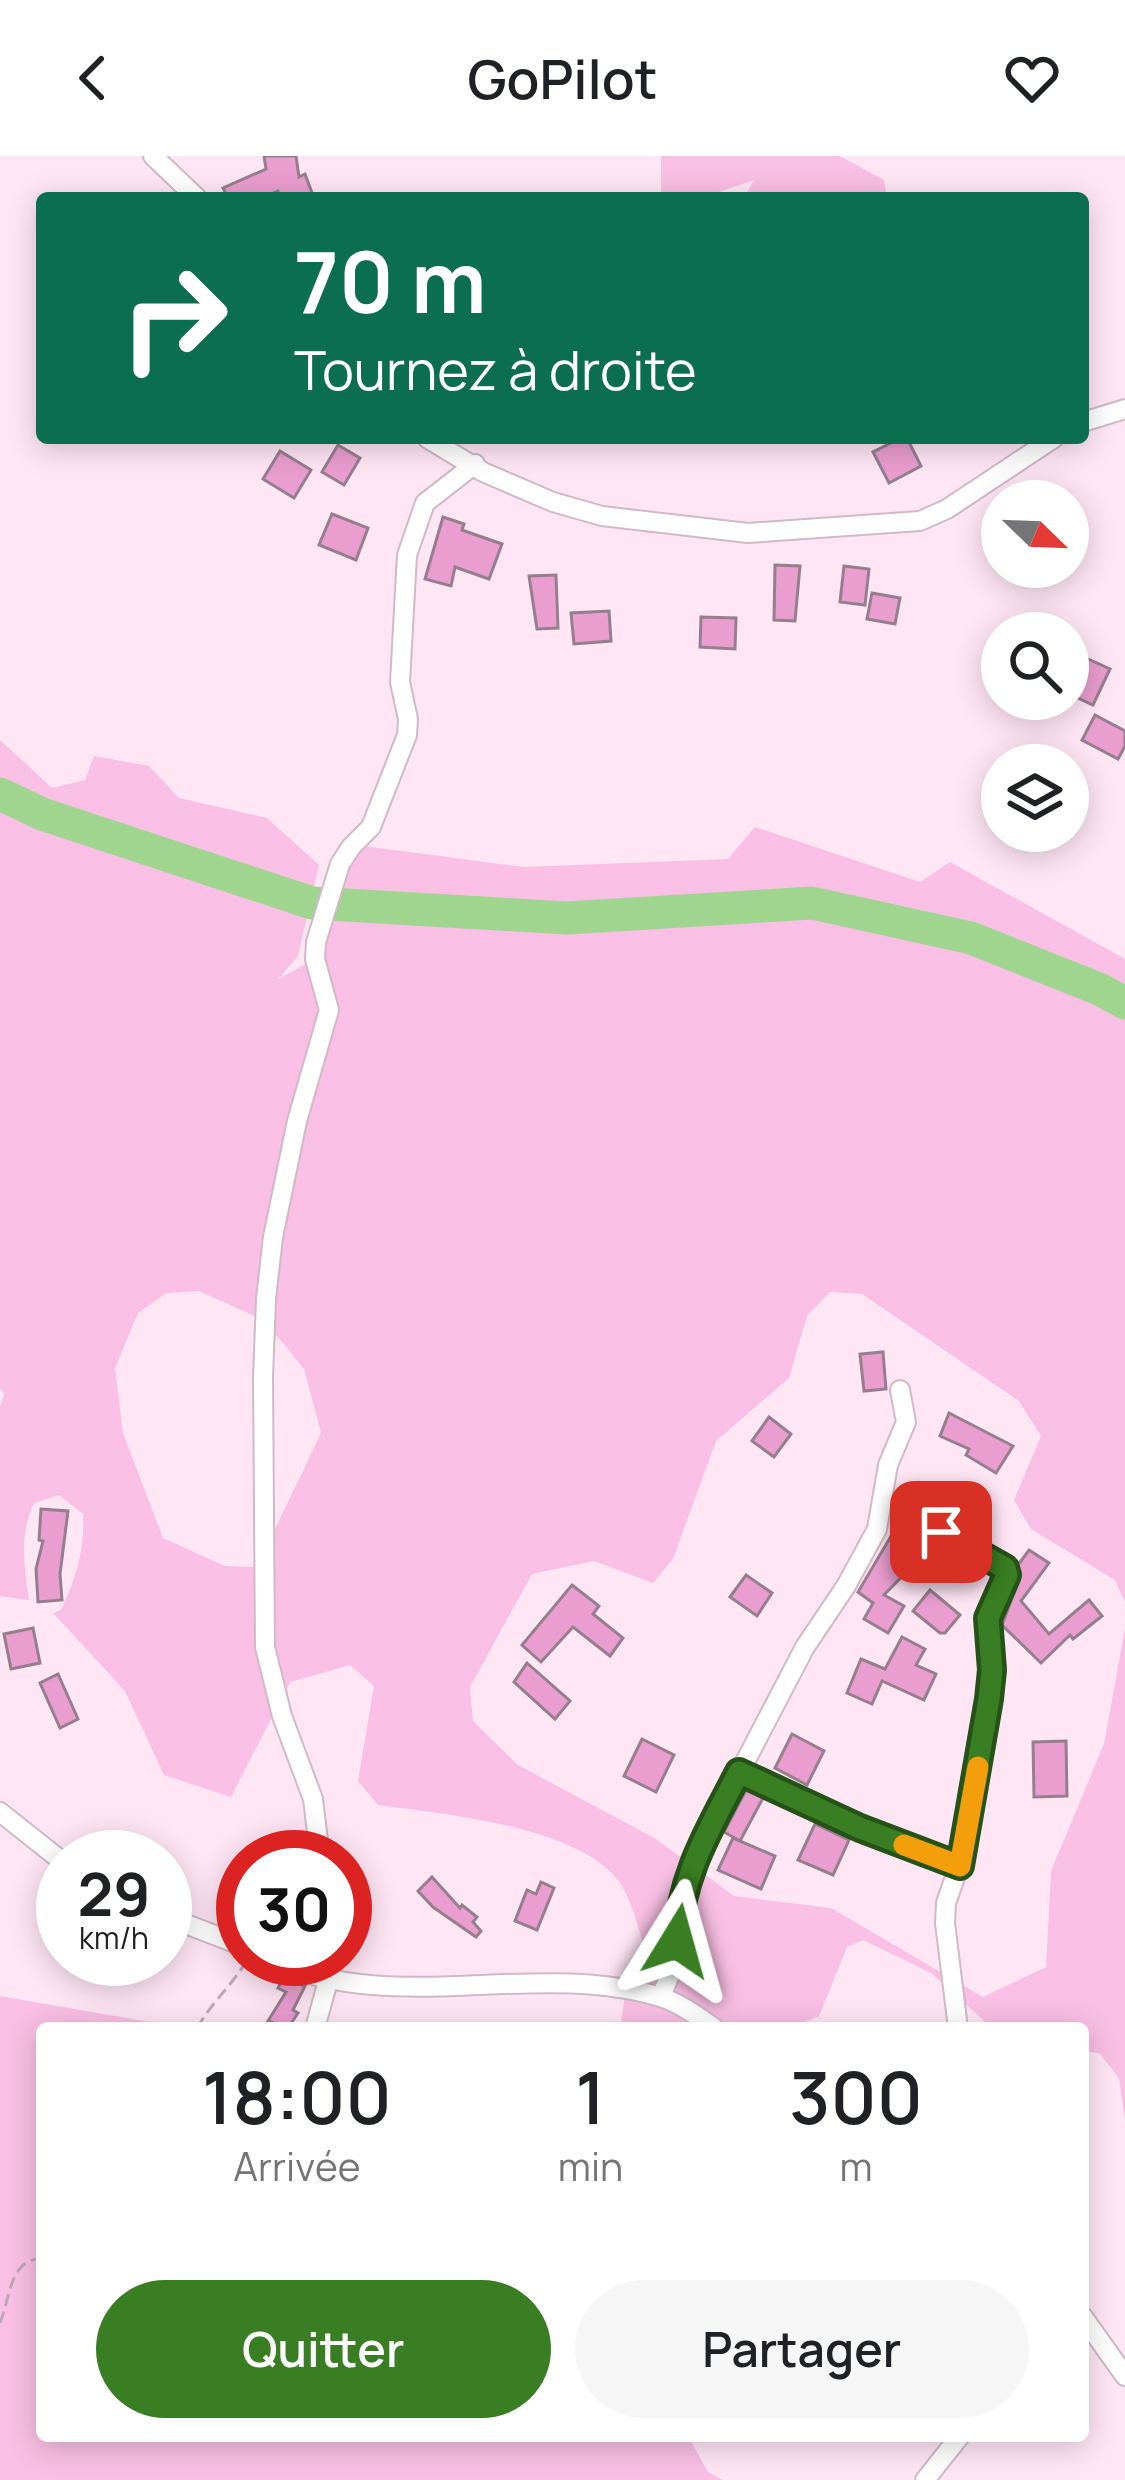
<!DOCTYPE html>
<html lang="fr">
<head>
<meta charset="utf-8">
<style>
	body { margin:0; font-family:Manrope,sans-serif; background:#f6f6f6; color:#202124; height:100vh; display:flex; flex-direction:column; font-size:45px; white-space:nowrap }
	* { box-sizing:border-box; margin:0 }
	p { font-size:39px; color:#757577 }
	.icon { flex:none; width:66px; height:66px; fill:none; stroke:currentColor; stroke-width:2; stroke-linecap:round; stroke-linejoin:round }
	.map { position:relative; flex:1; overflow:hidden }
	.drawer { position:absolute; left:36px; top:1866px; width:1053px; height:420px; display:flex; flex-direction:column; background:#fff; border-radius:12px; box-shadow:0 6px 30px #0003 }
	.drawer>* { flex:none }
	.top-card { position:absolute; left:36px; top:36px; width:1053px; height:252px; border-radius:12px; box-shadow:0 6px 30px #0003; background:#0b6e4f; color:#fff; overflow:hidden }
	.needle { width:78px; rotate:113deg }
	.controls { position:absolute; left:981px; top:324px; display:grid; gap:24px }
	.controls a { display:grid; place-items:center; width:108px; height:108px; border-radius:50%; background:#fff; box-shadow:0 6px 30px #0003; font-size:60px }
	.speed { position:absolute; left:36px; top:1674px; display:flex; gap:24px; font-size:60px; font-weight:700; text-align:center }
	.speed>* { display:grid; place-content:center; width:156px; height:156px; border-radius:50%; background:#fff; box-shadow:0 6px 30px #0003; line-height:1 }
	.speed small { font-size:30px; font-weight:400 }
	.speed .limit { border:18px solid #d22; background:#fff; color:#111 }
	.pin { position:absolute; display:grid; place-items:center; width:102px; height:102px; color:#fff; margin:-51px; border-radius:24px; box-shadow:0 6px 18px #0006 }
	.me { position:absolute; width:132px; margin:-66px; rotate:8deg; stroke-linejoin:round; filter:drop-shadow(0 0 9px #0008) }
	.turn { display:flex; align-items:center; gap:42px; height:252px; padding:0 60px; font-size:54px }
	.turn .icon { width:156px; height:156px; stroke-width:2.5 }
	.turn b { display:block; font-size:84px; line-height:102px }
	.eta { display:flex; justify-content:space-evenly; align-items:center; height:204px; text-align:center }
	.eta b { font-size:72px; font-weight:600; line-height:84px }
	.action { display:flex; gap:24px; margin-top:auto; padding:24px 60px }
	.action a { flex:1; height:138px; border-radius:72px; background:#397e22; color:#fff; font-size:48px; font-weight:600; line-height:138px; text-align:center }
	.action a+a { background:#f6f6f6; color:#202124 }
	header { display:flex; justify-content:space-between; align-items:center; height:156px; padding:0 60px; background:#fff; font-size:54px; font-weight:600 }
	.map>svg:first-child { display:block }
</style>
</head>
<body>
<header><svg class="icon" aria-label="back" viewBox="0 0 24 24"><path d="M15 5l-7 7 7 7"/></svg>GoPilot<svg class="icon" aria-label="heart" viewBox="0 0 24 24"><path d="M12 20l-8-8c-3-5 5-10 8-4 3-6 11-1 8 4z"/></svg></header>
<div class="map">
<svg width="1125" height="2324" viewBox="0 0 1125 2324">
	<rect width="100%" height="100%" fill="#ffe6f5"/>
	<g fill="#fabfe4" fill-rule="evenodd">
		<path d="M661,0H840L884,24L887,42H744L754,24L701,42H661Z"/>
		<path d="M0,584L52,632L85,624L94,600L149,610L179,642L267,662L319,709L298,800L278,823L315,803L335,737L363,690L524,711L728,703L755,671L920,726L950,706L1125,803V1446L1115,1424L1031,1373L1014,1344L1041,1280L1019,1245L862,1138L830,1136L807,1160L789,1222L716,1285L673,1403L653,1427L594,1405L532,1418L470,1531L473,1565L518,1609L656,1683L734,1740L831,1752L983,1841L1046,1811L1051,1715L1104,1588L1125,1472V1964L1119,1922L1099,1897L1083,1895V1872H992L931,1817L863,1784L847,1791L819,1860L790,1872H620L626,1834L645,1791C638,1772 632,1747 622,1730C584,1670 443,1658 378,1649L358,1625L374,1530L350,1509L290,1526L231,1641L164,1619L125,1535L53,1457L61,1454C76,1422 85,1393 83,1358L59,1339L34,1347C19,1379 24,1410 29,1444L0,1440V1251L4,1238L0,1232ZM199,1135L261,1163L283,1187L304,1213L321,1277L257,1411L225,1410L163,1382L123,1277L115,1212L138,1157L166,1137Z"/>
		<path d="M0,1840L155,1867L154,1872H42V2280H688L708,2316L723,2324H0Z"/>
	</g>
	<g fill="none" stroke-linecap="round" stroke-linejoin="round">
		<path stroke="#9fd58f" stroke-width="33" d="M0,638L42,658L312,747L567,762L812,747L971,782L1099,833L1125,847"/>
	</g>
	<g fill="#ea9dcf" stroke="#957f8d" stroke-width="3">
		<path d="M264,0H296L299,21L305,18L314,42H280L278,35L262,42H228L223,32L266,13Z"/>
		<path d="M901,282H907L921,310L889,327L873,296Z"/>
		<path d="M338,289L360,302L344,329L322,316Z"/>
		<path d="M280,295L311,314L294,342L263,323Z"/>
		<path d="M332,358L368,372L356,404L319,389Z"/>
		<path d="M443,361L464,368L462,374L502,388L489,423L455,411L451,430L425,423Z"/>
		<path d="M775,409L800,410L795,465L774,464Z"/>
		<path d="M844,410L869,413L865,449L840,446Z"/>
		<path d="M556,419L558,472L537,473L529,420Z"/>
		<path d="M872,437L900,442L895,468L867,463Z"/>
		<path d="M609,455L611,485L574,488L571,457Z"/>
		<path d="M701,461L736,462L735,493L700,491Z"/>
		<path d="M1086,502L1110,513L1093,549L1069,538Z"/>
		<path d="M1095,559L1125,575V590L1118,603L1082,584Z"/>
		<path d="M883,1196L886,1233L864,1235L860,1198Z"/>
		<path d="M949,1257L1013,1290L996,1317L966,1299L969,1293L940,1280Z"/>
		<path d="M769,1261L791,1278L774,1301L752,1285Z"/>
		<path d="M41,1353L68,1355L60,1418L62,1444L38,1446L36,1413L43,1385L39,1384Z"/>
		<path d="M897,1370L927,1395L884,1439L904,1450L888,1477L864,1463L873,1447L858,1436Z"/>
		<path d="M1029,1394L1049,1407L1021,1445L1049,1478L1089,1444L1102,1460L1073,1483L1070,1479L1041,1507L1002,1469L1019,1424L1018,1409Z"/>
		<path d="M746,1419L772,1437L757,1460L730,1441Z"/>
		<path d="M572,1429L599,1450L593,1458L623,1482L610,1500L573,1471L541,1506L522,1489Z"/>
		<path d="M930,1434L960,1459L945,1477H940L913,1455Z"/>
		<path d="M33,1472L40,1507L11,1513L4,1478Z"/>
		<path d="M902,1481L925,1493L916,1509L936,1518L924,1544L882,1525L872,1548L847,1537L861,1503L885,1513Z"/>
		<path d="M527,1507L570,1545L555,1563L514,1526Z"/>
		<path d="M58,1518L78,1563L60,1572L40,1527Z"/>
		<path d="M792,1578L824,1595L807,1629L775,1612Z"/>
		<path d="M642,1583L674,1599L656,1636L624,1620Z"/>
		<path d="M1066,1585L1067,1640L1034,1641L1033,1586Z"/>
		<path d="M746,1634L763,1642L740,1685L724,1676Z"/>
		<path d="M815,1668L849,1684L833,1719L798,1704Z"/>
		<path d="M733,1682L775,1700L761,1733L718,1714Z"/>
		<path d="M432,1721L460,1752L462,1749L477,1761L473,1766L481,1775L476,1781L433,1751L418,1735Z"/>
		<path d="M541,1726L554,1732L537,1774L515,1765L527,1734L536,1738Z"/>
		<path d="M283,1822L305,1830L293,1854L298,1857L288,1872L268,1865L286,1836L278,1832Z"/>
	</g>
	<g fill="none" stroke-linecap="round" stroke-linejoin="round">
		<defs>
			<g id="minor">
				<path d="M153,0L197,42"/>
				<path d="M1083,266L1125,253"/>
				<path d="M427,282L483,316L553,346L602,360L748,377L920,365L947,353L1054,282"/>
				<path d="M916,1361L1005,1412L1007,1419L988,1462L992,1514L989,1543L966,1690L946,1747L945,1767L958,1872"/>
				<path d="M739,1616L860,1672L960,1710"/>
				<path d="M0,1656L63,1706"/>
				<path d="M320,1701L313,1643L282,1560L265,1491L263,1221L266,1143L273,1081L297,965L329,854L315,803L316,786L340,708L351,691L371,671L407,579L408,563L400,526L407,399L425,347L475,308"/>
				<path d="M165,1760L243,1790"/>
				<path d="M271,1803C386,1861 533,1804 657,1840C677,1845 698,1860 714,1872"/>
				<path d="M661,1840L676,1805L679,1746L688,1715L805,1491L846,1430L877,1373L888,1309L906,1266L900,1234"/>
				<path d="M315,1872L328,1825"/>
				<path d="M1083,2161L1125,2220"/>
				<path d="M925,2324L960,2280"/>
			</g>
		</defs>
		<use href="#minor" stroke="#d1b9c8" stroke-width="22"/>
		<g stroke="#bda9b5" stroke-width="3" stroke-dasharray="12 6" stroke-linecap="butt">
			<path d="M197,1872C211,1848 229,1832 244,1809"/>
			<path d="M0,2167C10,2143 10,2101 42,2103"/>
		</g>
		<use href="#minor" stroke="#fff" stroke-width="18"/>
	</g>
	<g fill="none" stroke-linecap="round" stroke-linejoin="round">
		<defs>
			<path id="route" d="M677,1785C681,1718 709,1674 739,1616L860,1672L960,1710L989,1543L992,1514L988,1462L1007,1419L1005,1412L941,1376"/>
		</defs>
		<use href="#route" stroke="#255216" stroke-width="30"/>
		<use href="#route" stroke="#397e22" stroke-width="21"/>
		<path stroke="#f59e0b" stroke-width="21" d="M904,1689L960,1710L978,1611"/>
	</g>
</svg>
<div class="controls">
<a><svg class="needle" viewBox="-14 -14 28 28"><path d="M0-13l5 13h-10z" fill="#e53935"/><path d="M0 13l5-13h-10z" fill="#757577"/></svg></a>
<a><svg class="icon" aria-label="search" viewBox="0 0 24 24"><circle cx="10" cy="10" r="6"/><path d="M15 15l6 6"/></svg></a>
<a><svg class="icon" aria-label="layers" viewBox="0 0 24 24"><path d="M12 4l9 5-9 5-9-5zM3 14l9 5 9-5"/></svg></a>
</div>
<div class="speed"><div>29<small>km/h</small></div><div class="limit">30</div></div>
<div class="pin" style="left:941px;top:1376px;background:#d93025"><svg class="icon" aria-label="arrive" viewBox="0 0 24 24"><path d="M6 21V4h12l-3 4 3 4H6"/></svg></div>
<svg class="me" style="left:677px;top:1785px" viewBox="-20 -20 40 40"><path d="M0-17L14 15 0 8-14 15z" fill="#397e22" stroke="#fff" stroke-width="4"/></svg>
<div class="top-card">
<div class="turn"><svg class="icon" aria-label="right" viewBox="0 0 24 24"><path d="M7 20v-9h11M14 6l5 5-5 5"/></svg><div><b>70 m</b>Tournez à droite</div></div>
</div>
<section class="drawer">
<div class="eta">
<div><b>18:00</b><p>Arrivée</p></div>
<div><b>1</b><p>min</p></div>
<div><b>300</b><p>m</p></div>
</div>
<div class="action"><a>Quitter</a><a>Partager</a></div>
</section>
</div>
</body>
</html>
